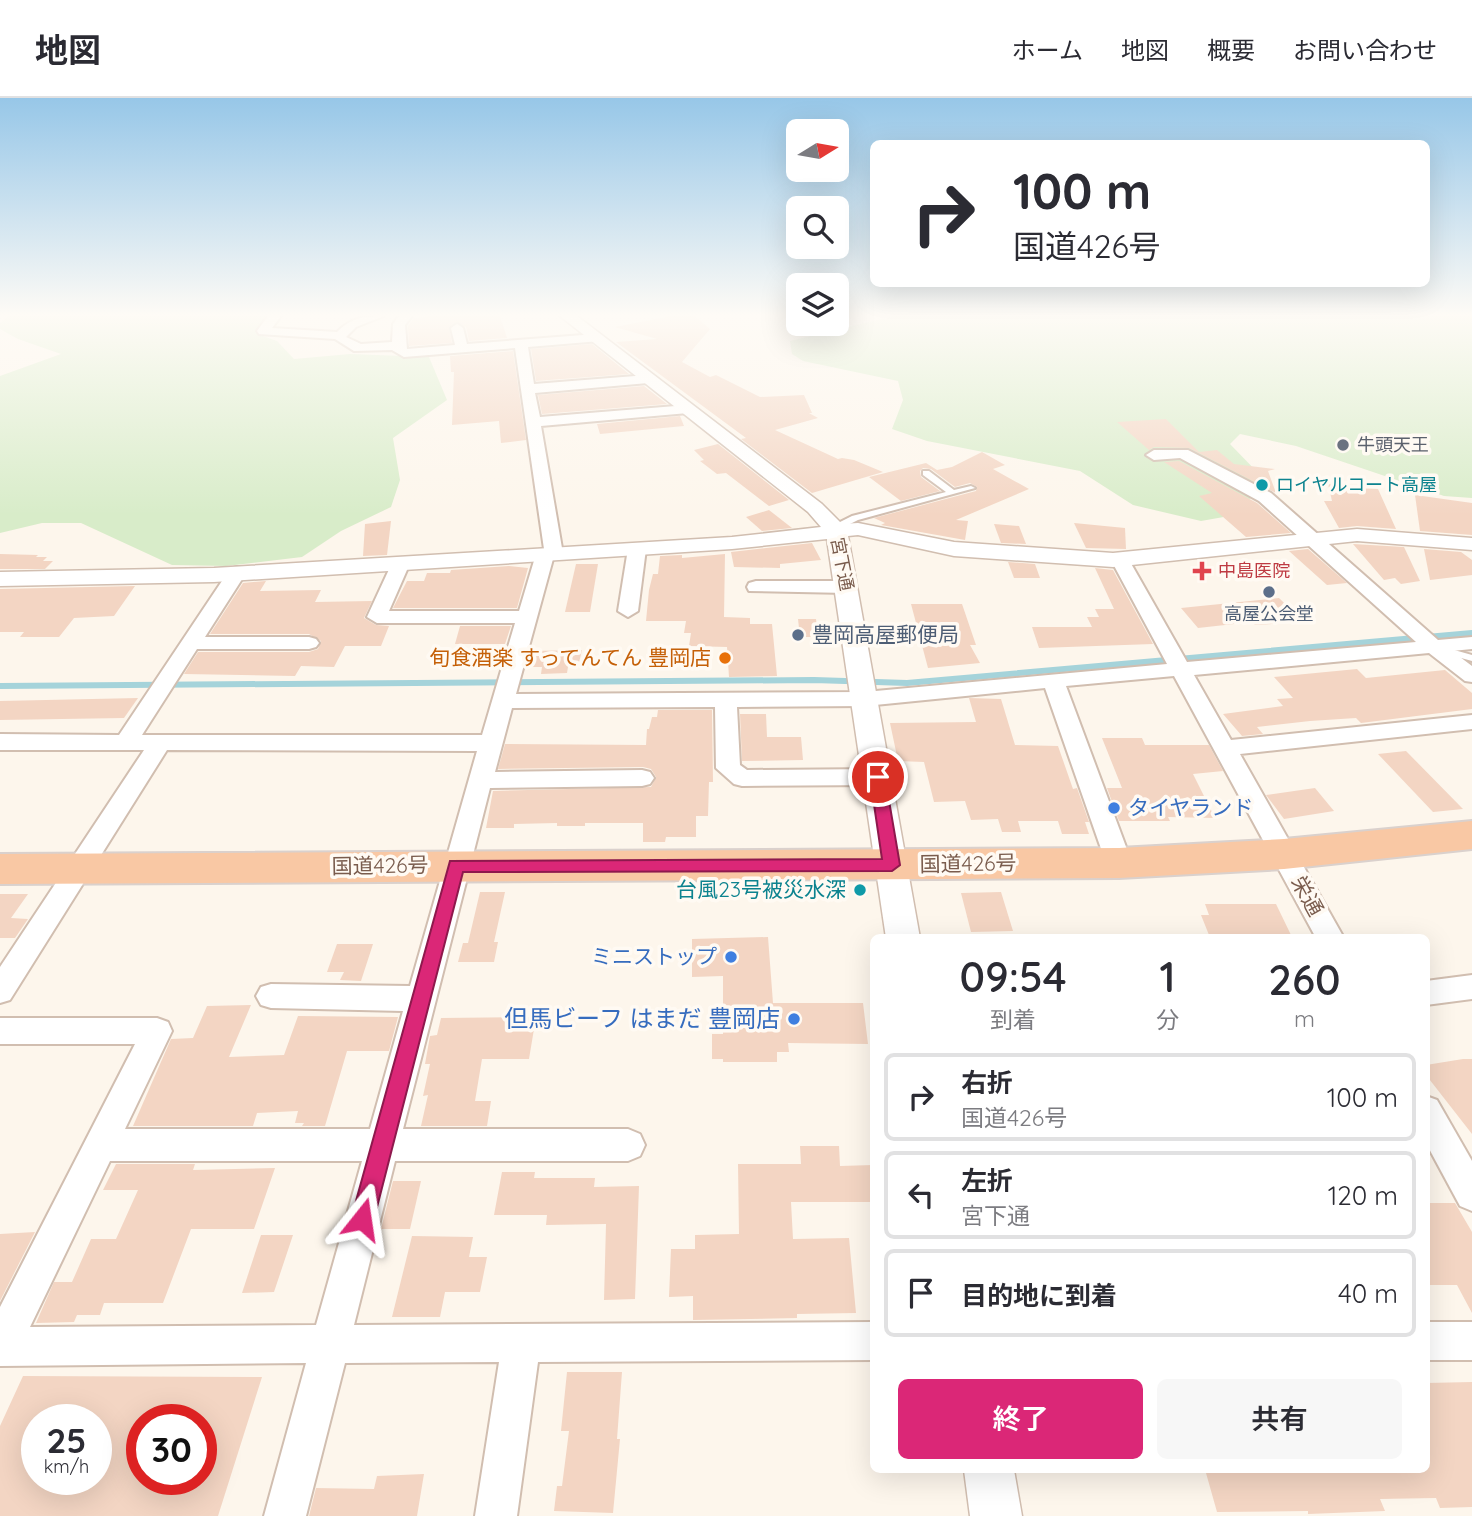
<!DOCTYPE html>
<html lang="ja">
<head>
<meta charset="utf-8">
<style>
	body { margin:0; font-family:Quicksand,"Noto Sans JP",sans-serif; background:#f7f7f7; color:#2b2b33; height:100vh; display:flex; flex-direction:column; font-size:26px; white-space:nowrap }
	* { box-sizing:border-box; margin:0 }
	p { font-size:23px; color:#7c7c81 }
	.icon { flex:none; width:38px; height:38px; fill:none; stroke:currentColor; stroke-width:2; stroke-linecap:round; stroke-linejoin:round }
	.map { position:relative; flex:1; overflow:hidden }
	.panel { position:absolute; left:870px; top:836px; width:560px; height:539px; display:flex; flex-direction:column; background:#fff; border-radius:10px; box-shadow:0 7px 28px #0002 }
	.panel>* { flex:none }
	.banner { position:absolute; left:870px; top:42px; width:560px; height:147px; border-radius:10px; box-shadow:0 7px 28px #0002; background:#fff; color:#2b2b33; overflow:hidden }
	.needle { width:46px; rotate:79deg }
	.tools { position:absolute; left:786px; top:21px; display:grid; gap:14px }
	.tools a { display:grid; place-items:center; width:63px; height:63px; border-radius:10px; background:#fff; box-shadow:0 7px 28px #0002; font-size:35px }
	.speed { position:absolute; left:21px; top:1306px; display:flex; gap:14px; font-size:35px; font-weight:700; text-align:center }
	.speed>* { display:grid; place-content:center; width:91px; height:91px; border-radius:50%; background:#fff; box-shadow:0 7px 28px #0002; line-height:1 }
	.speed small { font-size:18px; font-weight:400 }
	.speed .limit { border:10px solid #d22; background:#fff; color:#111 }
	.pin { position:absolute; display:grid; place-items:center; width:60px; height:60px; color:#fff; margin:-30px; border:4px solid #fff; border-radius:50%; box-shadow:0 2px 7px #0007 }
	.me { position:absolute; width:77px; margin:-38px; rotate:15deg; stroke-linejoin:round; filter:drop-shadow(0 0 5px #0008) }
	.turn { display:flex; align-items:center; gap:24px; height:147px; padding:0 28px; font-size:32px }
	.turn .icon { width:91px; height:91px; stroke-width:2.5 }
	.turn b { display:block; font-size:49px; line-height:60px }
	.eta { display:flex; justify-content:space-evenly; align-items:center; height:119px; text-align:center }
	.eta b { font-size:42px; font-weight:600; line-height:49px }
	.cta { display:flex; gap:14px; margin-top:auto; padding:14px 28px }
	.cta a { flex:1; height:80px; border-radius:10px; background:#db2777; color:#fff; font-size:28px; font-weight:600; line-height:80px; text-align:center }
	.cta a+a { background:#f7f7f7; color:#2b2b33 }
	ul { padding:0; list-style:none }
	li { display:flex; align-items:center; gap:21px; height:88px; margin:0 14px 10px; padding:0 14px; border:4px solid #e1e1e2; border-radius:10px }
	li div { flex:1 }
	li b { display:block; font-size:26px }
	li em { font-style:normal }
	header { display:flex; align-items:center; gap:42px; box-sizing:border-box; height:98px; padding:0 35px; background:#fff; border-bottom:2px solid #e1e1e2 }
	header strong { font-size:33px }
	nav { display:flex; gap:38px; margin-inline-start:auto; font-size:24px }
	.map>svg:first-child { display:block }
</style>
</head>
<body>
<header>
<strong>地図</strong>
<nav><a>ホーム</a><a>地図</a><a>概要</a><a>お問い合わせ</a></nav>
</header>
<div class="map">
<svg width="1472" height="1418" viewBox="0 0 1472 1418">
	<rect width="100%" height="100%" fill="#fdf6ec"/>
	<g fill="#d8ecc9">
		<path d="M9,218H269L258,231L260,237L277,243L294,261L350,256L429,259L447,302L393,340L400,382L391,409L341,433L302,459L226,468L172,467L81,425H42L0,435V278L61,256L18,241L0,231V225Z"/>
		<path d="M894,218H1472V400L1444,398L1296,348L1240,336L1230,346L1260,377L1259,391L1235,417L1201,423L1133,407L1080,373L927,343L892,331L903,302L898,283L803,263L792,256L790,243Z"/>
	</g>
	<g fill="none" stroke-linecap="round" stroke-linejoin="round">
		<path stroke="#a5d3da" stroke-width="6" d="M0,588L814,582L907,585L1472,535"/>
	</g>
	<g fill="#f3d5c3" fill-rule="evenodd">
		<path d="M435,218H500L507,240L469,243L466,229L456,224L449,229L452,245L409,248L408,228L414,220Z"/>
		<path d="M671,218H695L710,231L682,264L710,279L716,277L760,299L804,297L812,315H809L818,320L775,332L838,361L842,360L854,362L883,374L812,395L741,341L746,340L616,244L657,241L615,229Z"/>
		<path d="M592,246L629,276L536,283L531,251Z"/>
		<path d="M513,253L526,342L501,345L499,323L452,327L454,274H451L450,258Z"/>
		<path d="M644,288L667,306L542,316L538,297Z"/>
		<path d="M680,318L684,328L600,336L597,326Z"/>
		<path d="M1166,321L1199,354L1217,352L1234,366L1275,371L1268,373L1276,395L1189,350L1154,349L1149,352L1117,324Z"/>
		<path d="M718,346L789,402L769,408L726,375L717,376L700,363L704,362L694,352Z"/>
		<path d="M982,354L1005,367L993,371L1029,391L956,422L968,423L965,442L881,427L885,425L874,420L976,393L977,389L970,385L955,389L931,371L923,370L920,373L921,379L940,393L901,403L869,379L926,365L937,372L952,369Z"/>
		<path d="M1179,363L1257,405L1291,435L1246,439L1199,398L1212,395L1164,364Z"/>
		<path d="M1328,386L1378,391L1396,431L1357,428L1339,430L1324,403H1332Z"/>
		<path d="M1415,397L1472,405V437L1420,433Z"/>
		<path d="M769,412L792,430L762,433L746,419Z"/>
		<path d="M391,423L387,457L363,458L365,426Z"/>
		<path d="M1074,425L1125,430L1126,451L1086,450Z"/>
		<path d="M994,426L1019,428L1026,446L1001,445Z"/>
		<path d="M812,445L821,462L780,466V470L734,469L731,454Z"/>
		<path d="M1353,446L1404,449L1420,483L1401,486L1395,480L1384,482Z"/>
		<path d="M1308,451L1347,485L1327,487L1289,453Z"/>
		<path d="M1424,451L1461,454L1472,462V477L1430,482Z"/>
		<path d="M0,456L38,457L36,459H47L43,463H53L45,471H0Z"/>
		<path d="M725,456L724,519L750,520V526H772L777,578L729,579L727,549L689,548L691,535H684L686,523H646L649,492L653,476H658L660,458L682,457V460Z"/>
		<path d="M1008,464L1035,466L1040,480H1014Z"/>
		<path d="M576,466H598L590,514H565Z"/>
		<path d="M509,468L528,470L517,510H393L407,483H424L427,475H450L451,472Z"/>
		<path d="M1095,470L1113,472L1153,546L1039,550L1032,529H1092L1087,519H1099L1095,511H1114Z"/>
		<path d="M266,483L260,493L321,492L315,504L372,503L364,520L376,527L389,528L381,548H345L334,569L301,568L295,578L184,576L198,554H309L318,551L321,543L309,536H210L243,485Z"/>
		<path d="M135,488L114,518L74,520L59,539H20L24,534H0V491Z"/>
		<path d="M1279,500L1304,524L1255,527L1252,524L1198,530L1181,510Z"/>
		<path d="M911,506H962L976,547H970L980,565L928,570Z"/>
		<path d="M798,521H816L818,539H800Z"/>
		<path d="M460,528H511L505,546H455Z"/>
		<path d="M582,552L578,569H568L567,575L541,576L542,569H527L531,553Z"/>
		<path d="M1357,571L1366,580L1445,572L1472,595V611L1361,625L1356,620L1310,623L1257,629L1263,636L1242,638L1223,616L1283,608L1277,601L1293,600L1274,579Z"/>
		<path d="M138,600L124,620L0,622V603Z"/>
		<path d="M969,600L1001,601L1015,647L1058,648L1073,691L1077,690L1089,724H1085L1089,736H1062L1058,723H1018L1021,734H1002L998,721L971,722L965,703L934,704L924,664L898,663L890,625L976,624Z"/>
		<path d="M658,612H712L713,684H709L708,718H696V739H666L665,744H643V725H585V728H557V725L514,726V730H486L493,693L651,689L656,679L651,671L643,669L498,671L505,646L646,647L647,631H649L652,619H657Z"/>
		<path d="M740,616H766L767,639H801L803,662L742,663Z"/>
		<path d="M1102,640H1142L1145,647H1209L1223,673L1193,676L1215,720L1168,719L1170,723H1119L1107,690H1122Z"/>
		<path d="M1406,653L1463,711L1433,714L1378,656Z"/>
		<path d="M1315,690L1334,713L1284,721L1266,697Z"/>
		<path d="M480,794H505L494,844H498L494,864H458L463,845H468Z"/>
		<path d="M1001,794L1013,833L971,834L961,795Z"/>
		<path d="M0,796H28L11,820L28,821L15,840H0Z"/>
		<path d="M1205,806H1276L1291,837H1209L1201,817H1209Z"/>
		<path d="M768,839L773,905H863L868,946L788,945L789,954H777V964H723V961H712V936H723V878L692,879V841Z"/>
		<path d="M337,846H373L361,883L340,882L344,874H327Z"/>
		<path d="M251,907L229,959L284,957L298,918L398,919L389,953H347L325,1028H302L304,1025H295L298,1013L257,1015L253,1028H133L171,941L193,940L207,908Z"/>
		<path d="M536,919L529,961H482L475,1003H491L487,1028H421L428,997L423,998L430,966H425L430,938L437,937L441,920Z"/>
		<path d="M1463,961H1472V1036L1426,977V967Z"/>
		<path d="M800,1048H839L840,1068L873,1067V1104H791L793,1141L849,1140L856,1215L797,1216V1220L693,1222V1198L669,1199L671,1151H695V1137L739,1136L738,1066H801Z"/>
		<path d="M116,1066H195L193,1072L275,1070L254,1131H191L163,1205H104L100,1217H77L74,1224L36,1225L54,1184H72L91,1141H116L138,1092H103Z"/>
		<path d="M502,1074H535L534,1080H595L594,1089L639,1088L635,1201L604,1202L606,1126L546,1127L547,1117H494Z"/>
		<path d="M393,1083H421L410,1131H381Z"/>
		<path d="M1426,1105H1455L1472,1134V1215L1457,1187H1426Z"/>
		<path d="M35,1134L0,1203V1136Z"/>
		<path d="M261,1137H293L274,1194L242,1195Z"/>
		<path d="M412,1138L473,1139L469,1159H487L480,1194H445L440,1219H392Z"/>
		<path d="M567,1274H622L617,1341H620L613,1415L554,1413L557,1388H562L569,1333H561Z"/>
		<path d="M23,1278L262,1279L218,1418H0V1328ZM37,1321H96V1381H37ZM142,1321H201V1381H142Z"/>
		<path d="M1472,1284V1409L1440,1410L1436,1400L1380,1401L1385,1413L1308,1416V1413L1217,1414L1206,1375L1426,1372V1285Z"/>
		<path d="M424,1376L417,1418H309L316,1390L374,1391L377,1378Z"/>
	</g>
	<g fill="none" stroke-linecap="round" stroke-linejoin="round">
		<defs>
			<g id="service">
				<path d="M923,373H929L954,392L971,388L975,390L858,422L846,428L839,436L832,434L840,424L852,418L946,394L923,377Z"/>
				<path d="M1440,548L1472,557V563L1436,553V549Z"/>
			</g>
			<g id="minor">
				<path d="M268,218H281L272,230L337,234C351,220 364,218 384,218L356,229L346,239L361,246L392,244L393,226L399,218H412L405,227L407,251L455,247L451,230L457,226L463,230L467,246L596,236L600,237V243L528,249L534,286L648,277L655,281L648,285L535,295L540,319L688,307L695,311L688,315L541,328L563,456L560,460L553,461L516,596L865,594L1167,566L1111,462L1120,457L1129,462L1187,564L1416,544L1259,403L1180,360L1154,362L1146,357L1154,352H1188L1271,395L1438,542L1472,539V551L1452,553L1472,568V584L1465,583L1429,555L1194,577L1231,642L1472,617V631L1240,656L1344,840H1316L1174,578L1066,588L1132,765L1128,772L1119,775L1110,772L1106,765L1045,590L865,608L737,609L740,667L747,672L878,671L886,673L890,679L886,685L878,687L742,688L734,686L716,670L715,609L512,610L495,674L642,672L650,674L654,680L650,686L642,688L490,690L403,1031H628L640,1036L645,1047L640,1058L628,1063H395L354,1227L873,1224V1262L538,1264L517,1418H475L499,1264L345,1265L306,1418H264L306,1265L0,1268V1209L135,946H0V920H157L168,924L172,933L125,1031H370L403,913L271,910L261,907L256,898L261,889L271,886L410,888L477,653L167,652L10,902L0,905V869L144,652H0V636L119,637L230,471L237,469L246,475L205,539H309L316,541L319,545L316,549L309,551H197L142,637H482L515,525H377L367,519L392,465L401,460L410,465L389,513H519L536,456L544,451L515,250L404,259L392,252L354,253L335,241L259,236L257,233ZM110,1063H362L316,1227L30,1229Z"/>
				<path d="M637,446L646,451L638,513L628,519L618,513L628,451Z"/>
				<path d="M756,483H847L856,489L847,495L749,493L747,489L749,485Z"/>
				<path d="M1472,877V901L1426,907V883Z"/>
				<path d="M1426,998L1437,1002L1472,1063V1113L1460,1108L1426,1045Z"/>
				<rect x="1426" y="1224" width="46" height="38"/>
			</g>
			<g id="tertiary">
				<path d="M560,218H577L822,406L842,426L858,425L954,444L1113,455L1357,431L1472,440V452L1357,443L1113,469L954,458L858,437L848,438L920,840H886L827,441L732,451L214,484L0,488V474L214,470L732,439L821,429L808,414Z"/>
				<path d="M964,1372H1014L1022,1418H970Z"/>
			</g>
			<path id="trunk" d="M1472,723V751L1284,771L1119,780L0,786V756L1119,750L1284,741Z"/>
		</defs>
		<use href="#service" stroke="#d1beb0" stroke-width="4"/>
		<use href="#minor" stroke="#d1beb0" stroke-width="4"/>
		<use href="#tertiary" stroke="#d1beb0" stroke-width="3"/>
		<use href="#trunk" stroke="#dad1cd" stroke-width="4"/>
		<use href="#service" fill="#fff" fill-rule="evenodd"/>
		<use href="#minor" fill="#fff" fill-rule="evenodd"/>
		<use href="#tertiary" fill="#fff" fill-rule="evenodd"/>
		<use href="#trunk" fill="#f9c8a4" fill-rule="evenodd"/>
	</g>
	<linearGradient id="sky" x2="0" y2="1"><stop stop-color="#97c7e8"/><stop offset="0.52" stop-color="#fefbf6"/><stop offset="1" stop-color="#fefbf6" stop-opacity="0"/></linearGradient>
	<rect width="1472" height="417" fill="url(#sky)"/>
	<path fill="#db2777" stroke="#8e194d" stroke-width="2" d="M878,674L885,679L900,767L892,773L463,774L374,1121L370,1129L362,1133L354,1129L351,1121L450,763L882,761L870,679Z"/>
	<circle fill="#6b7280" stroke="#fffaf3" stroke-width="2.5" cx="1343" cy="347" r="7"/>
	<g fill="#0f9aa8" stroke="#fffaf3" stroke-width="2.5">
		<circle cx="1262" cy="387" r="7"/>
		<circle cx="860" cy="792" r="7"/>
	</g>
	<path fill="#e0444e" stroke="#fffaf3" stroke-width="2.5" d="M1198.5 462.5h7v7h7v7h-7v7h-7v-7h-7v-7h7z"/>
	<g fill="#5c6f8a" stroke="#fffaf3" stroke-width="2.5">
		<circle cx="1269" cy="494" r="7"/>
		<circle cx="798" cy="537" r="7"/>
	</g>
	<circle fill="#e8710a" stroke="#fffaf3" stroke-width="2.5" cx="725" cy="560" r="7"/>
	<g fill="#3f7fe0" stroke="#fffaf3" stroke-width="2.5">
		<circle cx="1114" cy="710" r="7"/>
		<circle cx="731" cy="859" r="7"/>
		<circle cx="794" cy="921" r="7"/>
	</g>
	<g text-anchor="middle" stroke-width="7" stroke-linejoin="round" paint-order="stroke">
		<g font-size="18" fill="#5b616d" stroke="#fffaf3" text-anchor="start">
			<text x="1357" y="353">牛頭天王</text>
		</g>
		<g font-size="18" fill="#0d838f" stroke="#fffaf3" text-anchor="start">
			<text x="1276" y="393">ロイヤルコート高屋</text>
		</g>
		<g font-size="18" fill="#7a5c4d" stroke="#fffaf3">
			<text transform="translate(842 466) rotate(79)" y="6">宮下通</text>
		</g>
		<g font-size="18" fill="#be3a42" stroke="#fffaf3" text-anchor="start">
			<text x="1218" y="479">中島医院</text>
		</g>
		<g font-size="18" fill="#4e5e75" stroke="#fffaf3">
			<text x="1269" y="522">高屋公会堂</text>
		</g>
		<g font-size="21" fill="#4e5e75" stroke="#fffaf3" text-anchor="start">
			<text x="812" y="544">豊岡高屋郵便局</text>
		</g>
		<g font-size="21" fill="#c56008" stroke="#fffaf3" text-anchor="end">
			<text x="711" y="567">旬食酒楽 すってんてん 豊岡店</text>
		</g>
		<g font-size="21" fill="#366cbe" stroke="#fffaf3" text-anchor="start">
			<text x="1128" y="717">タイヤランド</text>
			<text x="717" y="866" text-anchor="end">ミニストップ</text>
		</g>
		<g font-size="21" fill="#7a5c4d" stroke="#fffaf3">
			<text transform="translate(968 766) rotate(-1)" y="7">国道426号</text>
			<text transform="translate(380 768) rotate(-1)" y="7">国道426号</text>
			<text transform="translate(1307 798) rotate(61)" y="7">栄通</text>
		</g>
		<g font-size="21" fill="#0d838f" stroke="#fffaf3" text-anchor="end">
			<text x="846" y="799">台風23号被災水深</text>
		</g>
		<g font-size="24" fill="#366cbe" stroke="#fffaf3" text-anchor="end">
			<text x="780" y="929">但馬ビーフ はまだ 豊岡店</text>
		</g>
	</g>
</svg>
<div class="tools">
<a><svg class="needle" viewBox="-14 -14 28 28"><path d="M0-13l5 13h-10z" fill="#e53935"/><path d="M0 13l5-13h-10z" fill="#7c7c81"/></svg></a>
<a><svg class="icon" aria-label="search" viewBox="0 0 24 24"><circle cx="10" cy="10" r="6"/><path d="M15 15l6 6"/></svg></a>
<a><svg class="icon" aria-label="layers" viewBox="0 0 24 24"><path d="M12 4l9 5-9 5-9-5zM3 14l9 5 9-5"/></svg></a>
</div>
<div class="speed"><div>25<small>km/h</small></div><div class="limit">30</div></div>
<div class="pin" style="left:878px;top:679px;background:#d93025"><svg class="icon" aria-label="arrive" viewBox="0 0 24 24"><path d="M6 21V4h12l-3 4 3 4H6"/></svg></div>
<svg class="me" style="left:362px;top:1121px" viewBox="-20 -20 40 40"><path d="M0-17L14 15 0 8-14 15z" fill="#db2777" stroke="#fff" stroke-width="4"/></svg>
<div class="banner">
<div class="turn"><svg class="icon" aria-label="right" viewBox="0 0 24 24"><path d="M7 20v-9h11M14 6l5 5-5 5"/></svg><div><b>100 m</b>国道426号</div></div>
</div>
<section class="panel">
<div class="eta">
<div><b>09:54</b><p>到着</p></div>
<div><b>1</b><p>分</p></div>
<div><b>260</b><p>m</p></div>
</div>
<ul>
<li><svg class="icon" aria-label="right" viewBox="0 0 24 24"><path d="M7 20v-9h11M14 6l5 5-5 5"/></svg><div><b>右折</b><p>国道426号</p></div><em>100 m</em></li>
<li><svg class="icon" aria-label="left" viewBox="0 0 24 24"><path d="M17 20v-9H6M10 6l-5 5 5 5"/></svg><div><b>左折</b><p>宮下通</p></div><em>120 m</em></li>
<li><svg class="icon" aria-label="arrive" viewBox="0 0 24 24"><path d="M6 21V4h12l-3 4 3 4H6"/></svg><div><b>目的地に到着</b></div><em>40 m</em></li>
</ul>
<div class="cta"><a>終了</a><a>共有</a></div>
</section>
</div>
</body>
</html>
